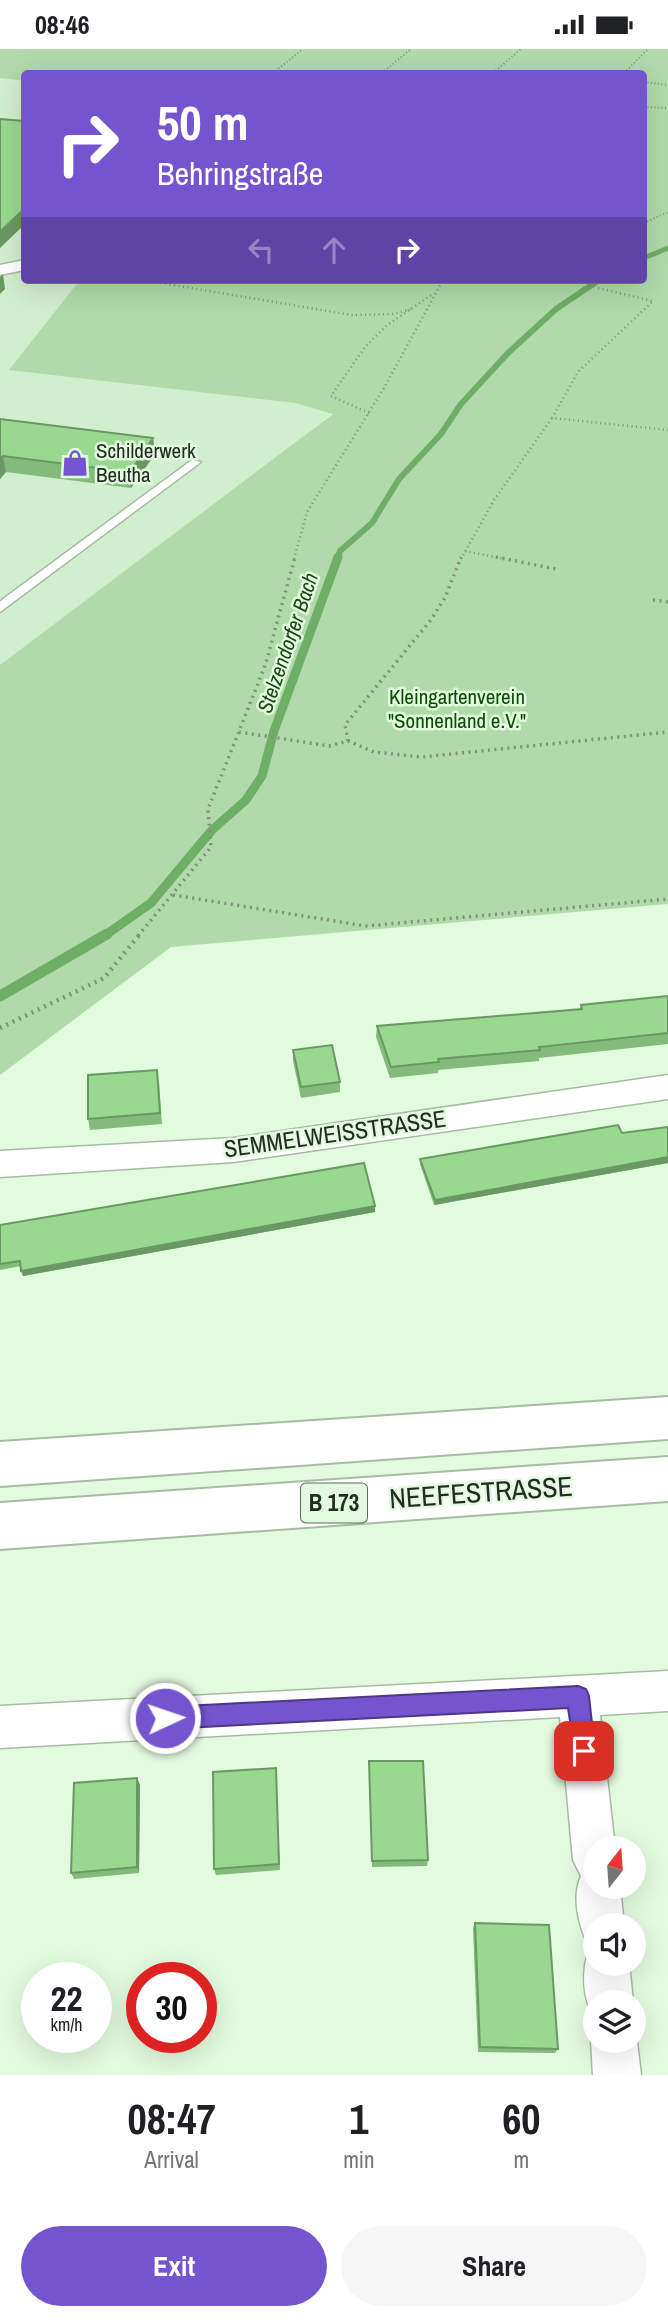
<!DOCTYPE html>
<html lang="en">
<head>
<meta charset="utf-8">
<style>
	body { margin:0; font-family:"Archivo Narrow",sans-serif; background:#f6f6f6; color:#202124; height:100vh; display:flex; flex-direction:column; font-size:26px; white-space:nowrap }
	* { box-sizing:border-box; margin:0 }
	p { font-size:23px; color:#757577 }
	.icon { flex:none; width:38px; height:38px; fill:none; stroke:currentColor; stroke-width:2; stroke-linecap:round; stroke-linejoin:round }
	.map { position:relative; height:2026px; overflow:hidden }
	.side { display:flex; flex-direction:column; background:#fff; flex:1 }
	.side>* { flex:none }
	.hud { position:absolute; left:21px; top:21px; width:626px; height:214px; border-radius:7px; box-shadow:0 7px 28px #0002; background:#7555cf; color:#fff; overflow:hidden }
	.needle { width:46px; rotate:17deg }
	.tools { position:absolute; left:583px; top:1787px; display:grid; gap:14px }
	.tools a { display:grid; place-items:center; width:63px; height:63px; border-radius:50%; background:#fff; box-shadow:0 7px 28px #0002; font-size:35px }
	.speed { position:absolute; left:21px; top:1913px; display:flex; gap:14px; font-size:35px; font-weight:700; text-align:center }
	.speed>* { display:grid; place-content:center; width:91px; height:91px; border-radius:50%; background:#fff; box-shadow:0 7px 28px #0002; line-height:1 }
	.speed small { font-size:18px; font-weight:400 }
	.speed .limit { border:10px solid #d22; background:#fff; color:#111 }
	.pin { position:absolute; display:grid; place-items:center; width:60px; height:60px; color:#fff; margin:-30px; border-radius:14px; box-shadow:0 4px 10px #0006 }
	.me { position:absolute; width:77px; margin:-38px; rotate:87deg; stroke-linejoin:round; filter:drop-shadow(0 0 5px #0008) }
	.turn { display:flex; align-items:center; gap:24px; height:147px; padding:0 21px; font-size:32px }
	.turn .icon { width:91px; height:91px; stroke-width:2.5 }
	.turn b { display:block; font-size:49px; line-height:60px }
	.lanes { display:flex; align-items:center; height:66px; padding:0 21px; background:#0003; justify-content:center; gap:35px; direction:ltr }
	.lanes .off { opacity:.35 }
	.eta { display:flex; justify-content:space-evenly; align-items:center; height:119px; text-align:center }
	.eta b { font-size:42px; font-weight:800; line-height:49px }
	.primary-button { display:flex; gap:14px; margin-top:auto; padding:14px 21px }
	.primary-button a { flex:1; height:80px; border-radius:42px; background:#7555cf; color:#fff; font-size:28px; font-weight:800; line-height:80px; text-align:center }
	.primary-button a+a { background:#f6f6f6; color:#202124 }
	.status { display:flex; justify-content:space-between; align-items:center; height:49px; padding:0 35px; background:#fff; direction:ltr }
	.status svg { height:19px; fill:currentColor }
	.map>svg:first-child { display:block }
</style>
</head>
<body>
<div class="status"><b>08:46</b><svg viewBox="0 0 49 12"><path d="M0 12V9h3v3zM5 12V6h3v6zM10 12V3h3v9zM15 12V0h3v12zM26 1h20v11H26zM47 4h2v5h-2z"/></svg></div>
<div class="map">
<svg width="668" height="2026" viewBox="0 0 668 2026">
	<rect width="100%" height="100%" fill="#e2fade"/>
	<path fill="#d1eece" d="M0,29L24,32V231H90L76,236L295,354L333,364L0,625Z"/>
	<path fill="#b0daa9" d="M0,0H668V855L171,898L0,1026V616L333,365L295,354L9,321L76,236L90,231H644V24H24V32L0,29Z"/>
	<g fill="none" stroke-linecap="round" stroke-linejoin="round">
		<path stroke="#6fae66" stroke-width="5" d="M644,209L668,199"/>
		<path stroke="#6fae66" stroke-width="6" d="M337,510L340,502L372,474L399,430L441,385L461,355L508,304L556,260L599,231"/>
		<path stroke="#6fae66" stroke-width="9" d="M104,887L151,854L212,781L246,751L262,727L274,682L338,508"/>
		<path stroke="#6fae66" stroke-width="11" d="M0,947L107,885"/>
		<defs>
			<path id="lane" d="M192,411L201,413L0,563V553L3,550Z"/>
			<g id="street">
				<path d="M24,211V221L0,226V216Z"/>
				<path d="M668,1026V1050L233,1113L0,1128V1102L233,1089Z"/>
				<path d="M668,1622V1662L600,1666L615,1799H595V1838H620L624,1876H595V1895L586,1892C578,1872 572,1847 581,1827L573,1811L560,1668L0,1699V1657Z"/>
				<path d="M595,1896V1914H629L633,1953H595V1970C582,1950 581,1920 590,1898Z"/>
				<path d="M595,1982V1992H634V1983L637,1992L641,2026H593L591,1992Z"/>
			</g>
			<g id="highway">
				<path d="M668,1348V1390L0,1437V1393Z"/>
				<path d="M668,1408V1452L0,1500V1454Z"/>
			</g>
		</defs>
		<use href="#lane" stroke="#a6bca2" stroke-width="3"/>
		<use href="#street" stroke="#a6bca2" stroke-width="3"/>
		<use href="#highway" stroke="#a6bca2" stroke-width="4"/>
		<g stroke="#80907d" stroke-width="2" stroke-dasharray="1 2.5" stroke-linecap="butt">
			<path d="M275,23L285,24"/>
			<path d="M273,24L303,0"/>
			<path d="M382,24L411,0"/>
			<path d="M493,24L521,0"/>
			<path d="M624,24L648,0"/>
			<path d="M644,33L668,36"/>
			<path d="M644,58L668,59"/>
			<path d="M644,174L668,163"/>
		</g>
		<g stroke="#80907d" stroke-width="2.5" stroke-dasharray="1 3.5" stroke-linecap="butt">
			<path d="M143,231L352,266L393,265L412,260"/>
			<path d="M582,231L598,239L653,252L578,323L552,369L668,381"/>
			<path d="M369,364L331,347L365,298L386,277L434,244"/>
			<path d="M465,502L505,510"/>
			<path d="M294,510L307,463L384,339L443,231"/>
			<path d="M461,510L494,451L552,369"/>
		</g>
		<g stroke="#80907d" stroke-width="3.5" stroke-dasharray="2 4.5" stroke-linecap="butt">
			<path d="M496,508L556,520"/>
			<path d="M653,551L668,553"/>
			<path d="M239,683L329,697L348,692L374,703L421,708L668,683"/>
			<path d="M348,692L345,676L430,572L445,549L461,508"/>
			<path d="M173,846L366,877L668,850"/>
			<path d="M138,887L211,798L208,760L265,617L295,508"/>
		</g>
		<path stroke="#80907d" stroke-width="4.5" stroke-dasharray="2 5" stroke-linecap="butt" d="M0,979L104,929L140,885"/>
		<use href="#lane" fill="#fff" fill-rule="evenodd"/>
		<use href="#street" fill="#fff" fill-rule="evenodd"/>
		<use href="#highway" fill="#fff" fill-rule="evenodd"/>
	</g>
	<g fill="#83bb7b">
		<path d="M0,370L153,389L155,405L131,439L6,423L0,430Z"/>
		<path d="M668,947V995L539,1009V1012L438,1021V1024L390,1029L376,988L377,977L580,960L581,956Z"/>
		<path d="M293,1001L340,1033V1043L301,1049L293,1012Z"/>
		<path d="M159,1032L162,1075L90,1081L88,1070Z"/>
		<path d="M668,1078V1114L434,1156L420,1115V1110Z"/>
		<path d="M375,1163L23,1227L21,1217L0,1221V1176Z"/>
		<path d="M369,1712L428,1811L427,1817L372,1818Z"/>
		<path d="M276,1719L280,1821L216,1826L214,1820Z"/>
		<path d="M137,1729L140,1736L139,1824L74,1830L71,1824Z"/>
		<path d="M475,1874L558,2000L555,2004L478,2003L473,1879Z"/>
	</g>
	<g fill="#6a9864">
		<path d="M24,160V176L0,199V183Z"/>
		<path d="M3,225L5,240L0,245V228Z"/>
		<path d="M153,389L155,405L131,439L130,423Z"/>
		<path d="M3,407L6,423L0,430V410Z"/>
		<path d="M668,1108V1114L434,1156L435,1151Z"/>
		<path d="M375,1157V1163L23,1227L21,1222Z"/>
		<path d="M137,1729L140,1736L139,1824L137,1818Z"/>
	</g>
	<g fill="#98d98f" stroke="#6a9864" stroke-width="2">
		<path d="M0,70L24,72V160L0,183Z"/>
		<path d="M0,370L153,389L130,423L3,407L0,410Z"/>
		<path d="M668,947V984L539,998L540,1001L438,1010L439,1013L391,1018L377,977L582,960L581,956Z"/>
		<path d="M332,996L340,1033L301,1038L293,1001Z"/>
		<path d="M157,1021L160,1064L88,1070V1026Z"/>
		<path d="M618,1076L622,1084L668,1078V1108L435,1151L420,1110Z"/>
		<path d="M364,1114L375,1157L21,1222L20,1212L0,1215V1176Z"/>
		<path d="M369,1712H423L428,1811L372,1812Z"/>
		<path d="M276,1719L279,1815L214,1820L213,1723Z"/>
		<path d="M137,1729V1818L71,1824L74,1734Z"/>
		<path d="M475,1874L549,1876L558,2000L480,1998Z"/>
	</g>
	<path fill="#7555cf" stroke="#4c3787" stroke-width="2" d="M578,1637L586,1640L589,1647L595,1702L591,1710L584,1713L576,1710L568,1659L165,1680L157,1677L154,1669L157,1661L165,1658Z"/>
	<defs>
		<symbol id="shop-bare" viewBox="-9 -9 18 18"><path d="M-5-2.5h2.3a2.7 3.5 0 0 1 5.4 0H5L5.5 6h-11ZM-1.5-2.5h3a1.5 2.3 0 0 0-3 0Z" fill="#7555cf" stroke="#e2fade" stroke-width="2.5" paint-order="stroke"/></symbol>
	</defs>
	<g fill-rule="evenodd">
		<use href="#shop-bare" x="56" y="395" width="38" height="38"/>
	</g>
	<g text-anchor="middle" stroke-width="5" stroke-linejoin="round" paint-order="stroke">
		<g font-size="21" fill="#232c22" stroke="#e2fade" text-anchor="start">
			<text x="96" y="409">Schilderwerk<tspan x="96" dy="24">Beutha</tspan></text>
		</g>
		<g font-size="21" font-style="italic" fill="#1c4616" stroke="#e2fade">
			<text transform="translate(288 594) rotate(-71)" y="7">Stelzendorfer Bach</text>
		</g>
		<g font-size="21" fill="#084c00" stroke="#e2fade">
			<text x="457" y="655">Kleingartenverein<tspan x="457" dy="24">"Sonnenland e.V."</tspan></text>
		</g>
		<rect fill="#e2fade" stroke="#5c6a5a" stroke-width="2" x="301" y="1434.5" width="66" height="39" rx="5"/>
		<g font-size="23" font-weight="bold" fill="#232c22">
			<text x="334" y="1462">B 173</text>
		</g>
		<g font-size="24" fill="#232c22" stroke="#e2fade">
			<text transform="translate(335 1085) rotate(-8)" y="8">SEMMELWEISSTRASSE</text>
		</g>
		<g font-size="28" fill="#232c22" stroke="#e2fade">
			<text transform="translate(481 1443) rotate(-4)" y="10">NEEFESTRASSE</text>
		</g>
	</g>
</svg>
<div class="tools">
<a><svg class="needle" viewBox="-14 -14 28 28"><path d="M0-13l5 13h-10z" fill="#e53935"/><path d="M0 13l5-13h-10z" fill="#757577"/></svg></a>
<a><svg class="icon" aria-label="sound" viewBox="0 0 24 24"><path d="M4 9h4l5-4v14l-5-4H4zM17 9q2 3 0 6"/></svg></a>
<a><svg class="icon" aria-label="layers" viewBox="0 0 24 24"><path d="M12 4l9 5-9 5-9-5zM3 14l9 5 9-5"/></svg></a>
</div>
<div class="speed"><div>22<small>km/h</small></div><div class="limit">30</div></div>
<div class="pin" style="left:584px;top:1702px;background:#d93025"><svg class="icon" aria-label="arrive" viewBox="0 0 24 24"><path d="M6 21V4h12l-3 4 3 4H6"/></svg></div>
<svg class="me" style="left:165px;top:1669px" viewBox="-20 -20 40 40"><circle r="17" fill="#7555cf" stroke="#fff" stroke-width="3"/><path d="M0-11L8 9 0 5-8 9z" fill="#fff"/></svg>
<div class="hud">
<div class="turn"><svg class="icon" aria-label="right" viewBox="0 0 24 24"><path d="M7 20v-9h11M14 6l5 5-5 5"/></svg><div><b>50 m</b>Behringstraße</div></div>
<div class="lanes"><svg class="icon off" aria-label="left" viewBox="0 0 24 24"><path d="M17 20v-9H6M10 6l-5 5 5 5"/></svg><svg class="icon off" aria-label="ahead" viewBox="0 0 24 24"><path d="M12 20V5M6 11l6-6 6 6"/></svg><svg class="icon" aria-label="right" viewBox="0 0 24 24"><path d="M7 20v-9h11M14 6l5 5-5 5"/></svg></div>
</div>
</div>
<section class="side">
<div class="eta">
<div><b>08:47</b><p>Arrival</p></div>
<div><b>1</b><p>min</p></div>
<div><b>60</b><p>m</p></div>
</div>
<div class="primary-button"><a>Exit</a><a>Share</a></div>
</section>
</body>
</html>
